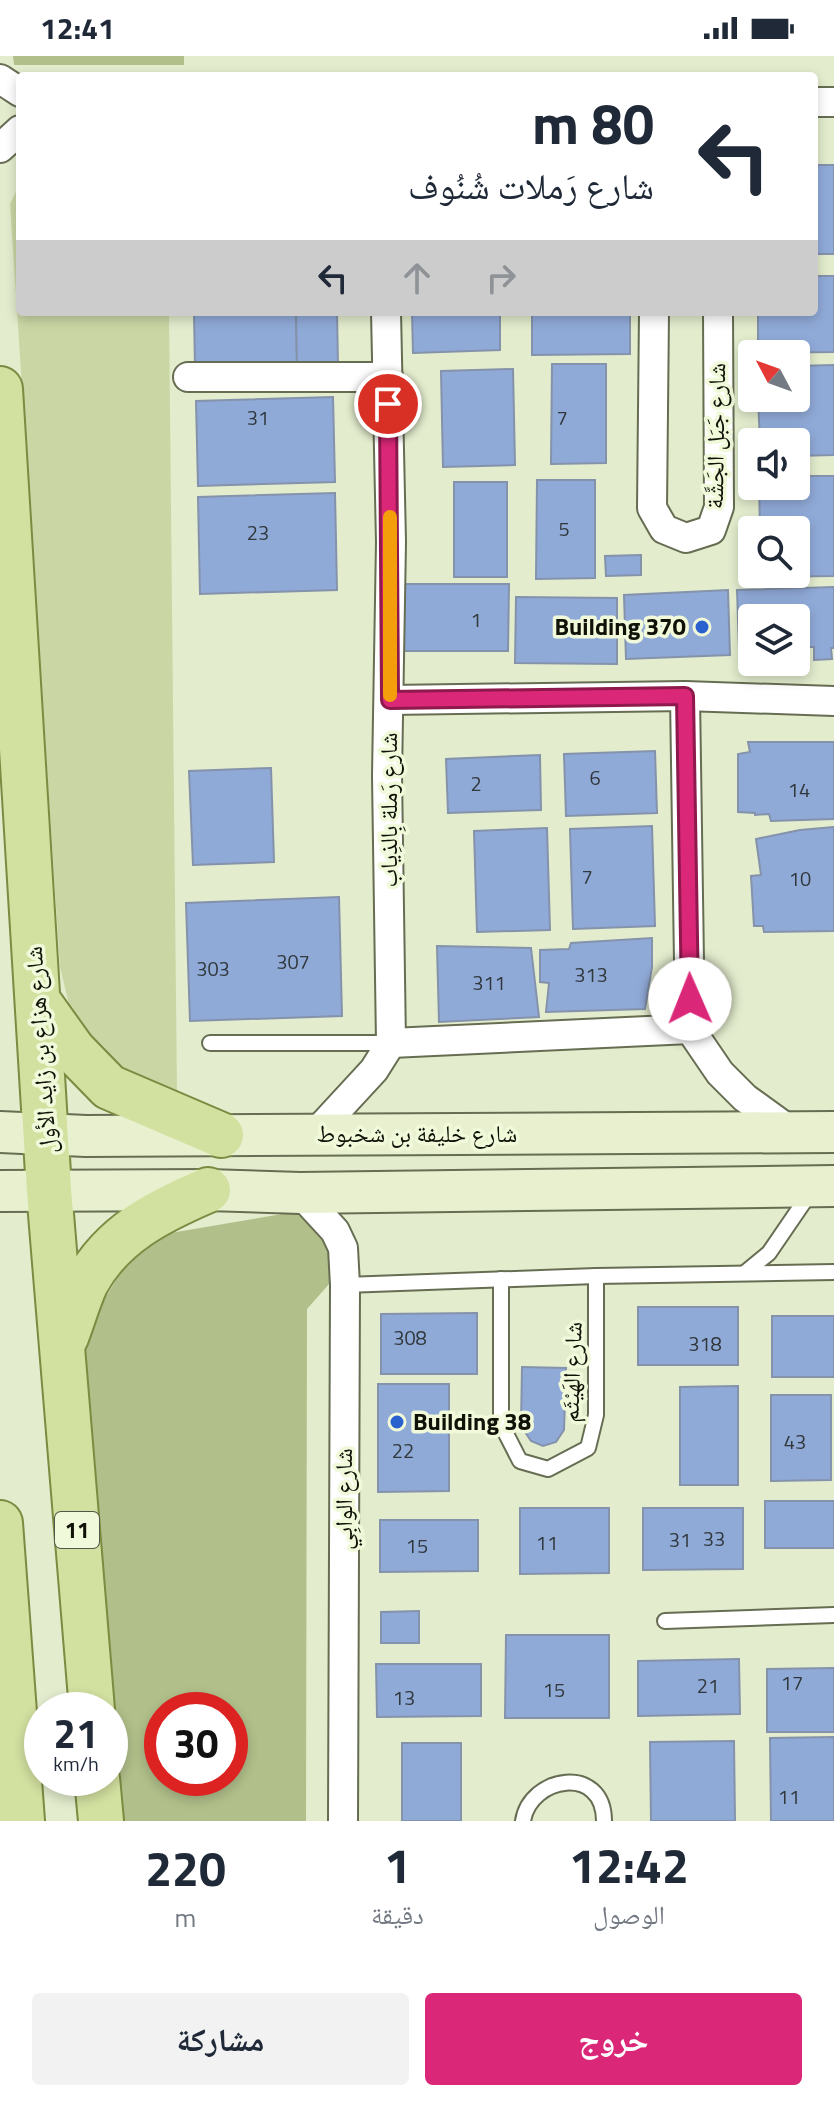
<!DOCTYPE html>
<html lang="ar">
<head>
<meta charset="utf-8">
<style>
	body { margin:0; font-family:"Titillium Web","Noto Naskh Arabic",sans-serif; background:#f2f2f3; color:#1f2937; direction:rtl; height:100vh; display:flex; flex-direction:column; font-size:30px; white-space:nowrap }
	* { box-sizing:border-box; margin:0 }
	p { font-size:26px; color:#747a83 }
	.icon { flex:none; width:44px; height:44px; fill:none; stroke:currentColor; stroke-width:2; stroke-linecap:round; stroke-linejoin:round }
	.map { position:relative; height:1765px; overflow:hidden; direction:ltr }
	.drawer { display:flex; flex-direction:column; background:#fff; flex:1 }
	.drawer>* { flex:none }
	.hud { position:absolute; left:16px; top:16px; width:802px; height:244px; border-radius:8px; box-shadow:0 4px 12px #0003; direction:rtl; background:#fff; color:#1f2937; overflow:hidden }
	.needle { width:52px; rotate:311deg }
	.controls { position:absolute; left:738px; top:284px; display:grid; gap:16px }
	.controls a { display:grid; place-items:center; width:72px; height:72px; border-radius:8px; background:#fff; box-shadow:0 4px 12px #0003; font-size:40px }
	.speed { position:absolute; left:24px; top:1636px; display:flex; gap:16px; font-size:40px; font-weight:700; text-align:center }
	.speed>* { display:grid; place-content:center; width:104px; height:104px; border-radius:50%; background:#fff; box-shadow:0 4px 12px #0003; line-height:1 }
	.speed small { font-size:20px; font-weight:400 }
	.speed .limit { border:12px solid #d22; background:#fff; color:#111 }
	.pin { position:absolute; display:grid; place-items:center; width:68px; height:68px; color:#fff; margin:-34px; border:4px solid #fff; border-radius:50%; box-shadow:0 2px 8px #0007 }
	.me { position:absolute; width:88px; margin:-44px; rotate:359deg; stroke-linejoin:round; filter:drop-shadow(0 0 6px #0008) }
	.turn { display:flex; align-items:center; gap:28px; height:168px; padding:0 32px; font-size:36px }
	.turn .icon { width:104px; height:104px; stroke-width:2.5 }
	.turn b { display:block; font-size:56px; line-height:68px }
	.lanes { display:flex; align-items:center; height:76px; padding:0 32px; background:#0003; justify-content:center; gap:40px; direction:ltr }
	.lanes .off { opacity:.35 }
	.eta { display:flex; justify-content:space-evenly; align-items:center; height:136px; text-align:center }
	.eta b { font-size:48px; font-weight:700; line-height:56px }
	.primary-button { display:flex; gap:16px; margin-top:auto; padding:16px 32px }
	.primary-button a { flex:1; height:92px; border-radius:8px; background:#db2777; color:#fff; font-size:32px; font-weight:700; line-height:92px; text-align:center }
	.primary-button a+a { background:#f2f2f3; color:#1f2937 }
	.status { display:flex; justify-content:space-between; align-items:center; height:56px; padding:0 40px; background:#fff; direction:ltr }
	.status svg { height:22px; fill:currentColor }
	.map>svg:first-child { display:block }
</style>
</head>
<body>
<div class="status"><b>12:41</b><svg viewBox="0 0 49 12"><path d="M0 12V9h3v3zM5 12V6h3v6zM10 12V3h3v9zM15 12V0h3v12zM26 1h20v11H26zM47 4h2v5h-2z"/></svg></div>
<div class="map">
<svg width="834" height="1765" viewBox="0 0 834 1765">
	<rect width="100%" height="100%" fill="#e3eccd"/>
	<path fill="#cad7a5" d="M20,127V256H169L177,1038L133,1028L91,994L71,957L60,911L10,148Z"/>
	<g fill="#b1bf8a" fill-rule="evenodd">
		<path d="M13,0H184V9H14Z"/>
		<path d="M294,1156C334,1179 326,1184 330,1227L307,1253L306,1765H116L81,1283L141,1182ZM162,1654H230V1722H162Z"/>
	</g>
	<g fill="#90aad8" stroke="#8492ab" stroke-width="2">
		<rect x="814" y="109" width="20" height="89"/>
		<path d="M814,220H834V296L758,297V256H814Z"/>
		<path d="M194,256H296L297,311L195,313Z"/>
		<path d="M296,256H337L338,310L297,311Z"/>
		<path d="M412,256H500V294L413,297Z"/>
		<path d="M532,256H630V298L532,299Z"/>
		<path d="M552,308H606V407L551,408Z"/>
		<path d="M834,309V399L796,400V386H760L758,342H796V310Z"/>
		<path d="M513,313L515,409L443,411L441,315Z"/>
		<path d="M333,341L335,426L198,430L196,345Z"/>
		<path d="M796,420H834V520L760,521V518H796V474H760L759,430H796Z"/>
		<path d="M537,424H595V522L536,523Z"/>
		<rect x="454" y="426" width="53" height="95"/>
		<path d="M335,437L337,534L200,538L198,441Z"/>
		<path d="M641,499V519L606,520L605,500Z"/>
		<path d="M403,528H509L508,595H403Z"/>
		<path d="M834,531V592H831L832,603L814,604V591H802L803,602L796,603V562H752V605H749V593H739L737,534Z"/>
		<path d="M728,534L730,599L626,603L624,539Z"/>
		<path d="M516,541L617,542V608L515,607Z"/>
		<path d="M748,686H834V763L771,765L769,758L755,759V757L738,756V698L750,696Z"/>
		<path d="M655,695L657,757L566,760L564,698Z"/>
		<path d="M540,699L541,754L448,757L446,703Z"/>
		<path d="M271,712L274,806L193,809L189,715Z"/>
		<path d="M652,770L655,870L573,873L570,773Z"/>
		<path d="M834,771V875L764,876L763,870H754L751,820L761,819L756,783L800,774Z"/>
		<path d="M547,772L550,874L477,876L474,775Z"/>
		<path d="M339,841L342,960L190,965L186,847Z"/>
		<path d="M652,882V911L645,953L546,956L549,927L540,926V894L569,893L571,887Z"/>
		<path d="M437,890L531,892L539,961L439,966Z"/>
		<rect x="638" y="1251" width="100" height="58"/>
		<path d="M477,1257V1318H381V1258Z"/>
		<rect x="772" y="1260" width="62" height="61"/>
		<path d="M522,1311L566,1312L564,1374L556,1386L543,1390L531,1385L521,1370Z"/>
		<path d="M378,1328H449V1435L378,1436Z"/>
		<path d="M738,1330V1429H680V1331Z"/>
		<path d="M771,1339H831V1424L771,1425Z"/>
		<rect x="765" y="1445" width="69" height="47"/>
		<path d="M520,1452H609V1517L520,1518Z"/>
		<path d="M643,1452H743V1513L643,1514Z"/>
		<path d="M380,1464H478V1515L380,1516Z"/>
		<path d="M419,1555V1587H381V1556Z"/>
		<path d="M506,1579H609V1662H505Z"/>
		<path d="M739,1603L740,1658L638,1660V1605Z"/>
		<path d="M376,1608H481V1660L377,1661Z"/>
		<path d="M834,1612V1676H767V1613Z"/>
		<path d="M834,1681V1765H771L770,1682Z"/>
		<path d="M734,1685L735,1765H651L650,1686Z"/>
		<rect x="402" y="1687" width="59" height="78"/>
	</g>
	<g fill="none" stroke-linecap="round" stroke-linejoin="round">
		<defs>
			<g id="lane">
				<path d="M210,987H391"/>
				<path d="M746,1216L769,1197L810,1137"/>
				<path d="M501,1223V1368L520,1405L548,1413L588,1392L596,1359V1220"/>
				<path d="M345,1229L596,1220L834,1216"/>
				<path d="M665,1565L834,1559"/>
				<path d="M523,1765C530,1720 604,1708 604,1765"/>
			</g>
			<g id="street">
				<path d="M0,23L20,36"/>
				<path d="M814,46H834"/>
				<path d="M0,92L20,74"/>
				<path d="M654,256L652,452L664,473L686,482L711,474L719,451L718,256"/>
				<path d="M188,321H388"/>
				<path d="M685,640L690,973L720,1017L745,1042L792,1076"/>
				<path d="M390,644L685,640L834,645"/>
				<path d="M391,987L690,973"/>
				<path d="M314,1079L374,1014L391,987L387,720L391,486L386,256"/>
				<path d="M300,1137L335,1175L343,1192L345,1229L343,1765"/>
			</g>
			<g id="secondary">
				<path d="M0,1076L86,1080L834,1076"/>
				<path d="M0,1135L208,1134L300,1137L834,1130"/>
			</g>
			<g id="primary">
				<path d="M0,333L49,1134L92,1654"/>
				<path d="M38,945L73,994L109,1031L221,1079"/>
				<path d="M66,1281C73,1263 78,1244 86,1227C112,1178 159,1155 208,1134"/>
				<path d="M0,1467L22,1765"/>
				<path d="M97,1722L101,1765"/>
			</g>
		</defs>
		<use href="#lane" stroke="#666d52" stroke-width="18"/>
		<use href="#street" stroke="#666d52" stroke-width="32"/>
		<use href="#secondary" stroke="#666d52" stroke-width="44"/>
		<use href="#primary" stroke="#7b8b41" stroke-width="48"/>
		<use href="#lane" stroke="#fff" stroke-width="14"/>
		<use href="#street" stroke="#fff" stroke-width="28"/>
		<use href="#secondary" stroke="#e8f0cf" stroke-width="40"/>
		<use href="#primary" stroke="#d2e0a0" stroke-width="44"/>
	</g>
	<g fill="none" stroke-linecap="round" stroke-linejoin="round">
		<defs>
			<path id="route" d="M388,348L390,644L685,640L690,943"/>
		</defs>
		<use href="#route" stroke="#8e194d" stroke-width="20"/>
		<use href="#route" stroke="#db2777" stroke-width="14"/>
		<path stroke="#f59e0b" stroke-width="14" d="M390,461V639"/>
	</g>
	<g fill="#2a61cf" stroke="#f0f9da" stroke-width="3">
		<circle cx="702" cy="571" r="8"/>
		<circle cx="397" cy="1366" r="8"/>
	</g>
	<g text-anchor="middle" stroke-width="7" stroke-linejoin="round" paint-order="stroke">
		<g font-size="20" fill="#30383c">
			<text x="258" y="369">31</text>
			<text x="562" y="369">7</text>
			<text x="564" y="480">5</text>
			<text x="258" y="484">23</text>
			<text x="476" y="571">1</text>
			<text x="595" y="729">6</text>
			<text x="476" y="735">2</text>
			<text x="799" y="741">14</text>
			<text x="587" y="828">7</text>
			<text x="800" y="830">10</text>
			<text x="293" y="913">307</text>
			<text x="213" y="920">303</text>
			<text x="591" y="926">313</text>
			<text x="489" y="934">311</text>
			<text x="410" y="1289">308</text>
			<text x="705" y="1295">318</text>
			<text x="795" y="1393">43</text>
			<text x="403" y="1402">22</text>
			<text x="714" y="1490">33</text>
			<text x="680" y="1491">31</text>
			<text x="547" y="1494">11</text>
			<text x="417" y="1497">15</text>
			<text x="792" y="1634">17</text>
			<text x="708" y="1637">21</text>
			<text x="554" y="1641">15</text>
			<text x="404" y="1649">13</text>
			<text x="789" y="1748">11</text>
		</g>
		<rect fill="#f0f9da" stroke="#535747" stroke-width="2" x="55" y="1456" width="44" height="36" rx="6"/>
		<g font-size="22" font-weight="bold" fill="#101208">
			<text x="77" y="1482">11</text>
		</g>
		<g font-size="24" fill="#101208" stroke="#f0f9da">
			<text transform="translate(716 380) rotate(-89)" y="8">شارع جَبَل الجَشَّة</text>
			<text transform="translate(389 754) rotate(-90)" y="8">شارع رَملة بِالذِياب</text>
			<text transform="translate(41 994) rotate(-94)" y="8">شارع هزاع بن زايد الأول</text>
			<text x="417" y="1086">شارع خليفة بن شخبوط</text>
			<text transform="translate(572 1316) rotate(-88)" y="8">شارع الهَيْثَم</text>
			<text transform="translate(344 1443) rotate(-90)" y="8">شارع الوابِي</text>
		</g>
		<g font-size="24" font-weight="bold" fill="#101208" stroke="#f0f9da" text-anchor="end">
			<text x="686" y="579">Building 370</text>
			<text x="413" y="1374" text-anchor="start">Building 38</text>
		</g>
	</g>
</svg>
<div class="controls">
<a><svg class="needle" viewBox="-14 -14 28 28"><path d="M0-13l5 13h-10z" fill="#e53935"/><path d="M0 13l5-13h-10z" fill="#747a83"/></svg></a>
<a><svg class="icon" aria-label="sound" viewBox="0 0 24 24"><path d="M4 9h4l5-4v14l-5-4H4zM17 9q2 3 0 6"/></svg></a>
<a><svg class="icon" aria-label="search" viewBox="0 0 24 24"><circle cx="10" cy="10" r="6"/><path d="M15 15l6 6"/></svg></a>
<a><svg class="icon" aria-label="layers" viewBox="0 0 24 24"><path d="M12 4l9 5-9 5-9-5zM3 14l9 5 9-5"/></svg></a>
</div>
<div class="speed"><div>21<small>km/h</small></div><div class="limit">30</div></div>
<div class="pin" style="left:388px;top:348px;background:#d93025"><svg class="icon" aria-label="arrive" viewBox="0 0 24 24"><path d="M6 21V4h12l-3 4 3 4H6"/></svg></div>
<svg class="me" style="left:690px;top:943px" viewBox="-20 -20 40 40"><circle r="19" fill="#fff"/><path d="M0-13L10 11 0 6-10 11z" fill="#db2777"/></svg>
<div class="hud">
<div class="turn"><svg class="icon" aria-label="left" viewBox="0 0 24 24"><path d="M17 20v-9H6M10 6l-5 5 5 5"/></svg><div><b>80 m</b>شارع رَملات شُنُوف</div></div>
<div class="lanes"><svg class="icon" aria-label="left" viewBox="0 0 24 24"><path d="M17 20v-9H6M10 6l-5 5 5 5"/></svg><svg class="icon off" aria-label="ahead" viewBox="0 0 24 24"><path d="M12 20V5M6 11l6-6 6 6"/></svg><svg class="icon off" aria-label="right" viewBox="0 0 24 24"><path d="M7 20v-9h11M14 6l5 5-5 5"/></svg></div>
</div>
</div>
<section class="drawer">
<div class="eta">
<div><b>12:42</b><p>الوصول</p></div>
<div><b>1</b><p>دقيقة</p></div>
<div><b>220</b><p>m</p></div>
</div>
<div class="primary-button"><a>خروج</a><a>مشاركة</a></div>
</section>
</body>
</html>
